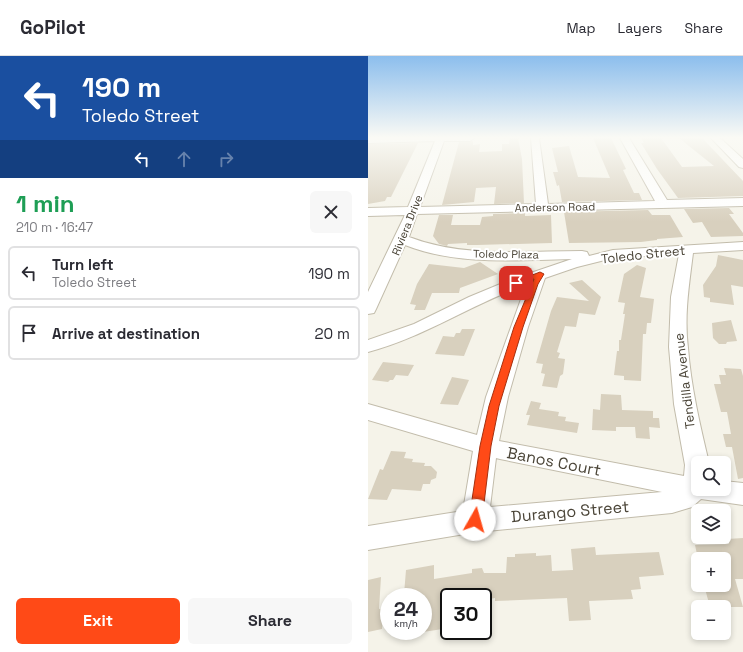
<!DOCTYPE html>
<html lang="en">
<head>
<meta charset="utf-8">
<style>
	body { margin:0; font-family:"Space Grotesk",sans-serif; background:#f7f7f7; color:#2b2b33; height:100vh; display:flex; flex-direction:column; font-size:15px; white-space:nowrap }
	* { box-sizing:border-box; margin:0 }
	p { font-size:13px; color:#7c7c81 }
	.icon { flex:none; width:22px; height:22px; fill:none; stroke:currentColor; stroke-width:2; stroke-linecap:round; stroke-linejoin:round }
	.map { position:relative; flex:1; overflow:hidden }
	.side { display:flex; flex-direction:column; background:#fff; width:368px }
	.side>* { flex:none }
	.top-card { background:#1a4fa0; color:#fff; overflow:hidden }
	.fabs { position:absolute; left:323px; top:400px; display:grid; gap:8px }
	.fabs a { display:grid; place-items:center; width:40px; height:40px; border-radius:6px; background:#fff; box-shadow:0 2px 6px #0003; font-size:20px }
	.speed { position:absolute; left:12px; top:532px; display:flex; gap:8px; font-size:20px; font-weight:700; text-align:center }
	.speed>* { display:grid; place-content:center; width:52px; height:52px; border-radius:50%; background:#fff; box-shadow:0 2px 6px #0003; line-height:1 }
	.speed small { font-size:10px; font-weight:400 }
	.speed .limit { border:2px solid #111; border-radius:6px; background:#fff; color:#111 }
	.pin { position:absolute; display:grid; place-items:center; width:34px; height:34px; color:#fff; margin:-17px; border-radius:8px; box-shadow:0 2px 6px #0006 }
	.me { position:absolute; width:44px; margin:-22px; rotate:7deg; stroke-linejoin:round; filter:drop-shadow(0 0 3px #0008) }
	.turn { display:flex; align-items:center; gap:14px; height:84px; padding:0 16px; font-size:18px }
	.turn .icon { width:52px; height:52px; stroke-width:2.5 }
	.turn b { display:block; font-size:28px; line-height:34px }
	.lanes { display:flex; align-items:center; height:38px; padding:0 16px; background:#0003; justify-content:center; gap:20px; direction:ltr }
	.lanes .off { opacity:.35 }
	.round { display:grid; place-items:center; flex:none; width:42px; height:42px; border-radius:6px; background:#f7f7f7 }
	.overview { display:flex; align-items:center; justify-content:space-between; height:68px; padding:0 16px }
	h1 { font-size:24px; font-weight:800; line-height:30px; color:#1e9e55 }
	.button { display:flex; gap:8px; margin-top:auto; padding:8px 16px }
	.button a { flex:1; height:46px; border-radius:6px; background:#ff4a17; color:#fff; font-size:16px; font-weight:800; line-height:46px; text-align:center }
	.button a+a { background:#f7f7f7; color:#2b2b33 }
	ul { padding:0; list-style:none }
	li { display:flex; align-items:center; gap:12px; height:54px; margin:0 8px 6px; padding:0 8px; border:2px solid #e1e1e2; border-radius:6px }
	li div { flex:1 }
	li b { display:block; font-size:15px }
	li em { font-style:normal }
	header { display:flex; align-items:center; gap:24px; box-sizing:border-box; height:56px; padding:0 20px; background:#fff; border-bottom:1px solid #e1e1e2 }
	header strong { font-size:19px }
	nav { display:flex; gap:22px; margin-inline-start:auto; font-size:14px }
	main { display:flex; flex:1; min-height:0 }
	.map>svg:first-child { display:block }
</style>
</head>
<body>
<header>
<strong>GoPilot</strong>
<nav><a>Map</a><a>Layers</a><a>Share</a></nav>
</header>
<main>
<section class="side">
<div class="top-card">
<div class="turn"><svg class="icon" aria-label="left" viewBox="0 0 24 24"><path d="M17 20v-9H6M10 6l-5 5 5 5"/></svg><div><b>190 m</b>Toledo Street</div></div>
<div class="lanes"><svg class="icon" aria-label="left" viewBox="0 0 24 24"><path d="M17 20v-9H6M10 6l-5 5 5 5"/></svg><svg class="icon off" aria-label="ahead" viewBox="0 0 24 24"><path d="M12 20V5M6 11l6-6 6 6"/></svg><svg class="icon off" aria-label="right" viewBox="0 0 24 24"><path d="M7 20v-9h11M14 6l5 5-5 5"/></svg></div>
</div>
<div class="overview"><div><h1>1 min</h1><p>210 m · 16:47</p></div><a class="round"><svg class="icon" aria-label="close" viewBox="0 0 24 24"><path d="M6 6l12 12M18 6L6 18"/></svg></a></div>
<ul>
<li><svg class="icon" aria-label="left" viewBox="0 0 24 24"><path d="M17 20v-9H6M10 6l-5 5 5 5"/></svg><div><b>Turn left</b><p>Toledo Street</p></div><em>190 m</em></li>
<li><svg class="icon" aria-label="arrive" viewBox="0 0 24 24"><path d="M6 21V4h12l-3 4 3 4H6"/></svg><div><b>Arrive at destination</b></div><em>20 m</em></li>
</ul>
<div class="button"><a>Exit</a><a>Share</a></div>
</section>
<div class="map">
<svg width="375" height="596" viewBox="0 0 375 596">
	<rect width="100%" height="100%" fill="#f5f3e9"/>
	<g fill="#d8d0be">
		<path d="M142,82H150L154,103L156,147L126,148L128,131L108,132L106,146L74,149L91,86L105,85V89L112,88L111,96L134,95V88H141Z"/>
		<path d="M225,82H243L258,113L255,114L266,137H271L274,144L194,146L191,129L189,130L185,116H190L184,92L201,90L210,121L242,122Z"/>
		<path d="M273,82H293L314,111L346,110L311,82L335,83L375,125V140L310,142L289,113L273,87H276Z"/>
		<path d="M50,87L23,141H19L17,145L0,148V88Z"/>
		<path d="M361,152L366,158H361L375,177V180L343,181L334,166L325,167L316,153Z"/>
		<path d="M280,154L284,159H302L315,181L289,183V184L273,186L201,187L196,156Z"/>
		<path d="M157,157V160L183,159L184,187L109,189H99V187L80,188L79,190L71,188L65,180L71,159H85L83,169H112L114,161L125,160V158Z"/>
		<path d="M350,199L375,204V231L363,229L366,249L342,246V242L336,241L335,229L348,210Z"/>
		<path d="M112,206L130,218L92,232L91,237H64L57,254H46L48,249L42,248L49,228L61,208L96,212Z"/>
		<path d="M269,209L278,212L272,241L286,243L283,267H279L278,278H275L273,325L256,324V320L246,319L249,295H251V284H253L257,258H255L257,247L250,246L256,218Z"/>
		<path d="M214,224L233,241L227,259L211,257L208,271L197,270L189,296L192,297L190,302L197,303L195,318L192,320L189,332L174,330L177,318L173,317L175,308L168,307L183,255L189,241L221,245L201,227Z"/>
		<path d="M363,264L369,285L359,286L358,288H351L345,282L344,267Z"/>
		<path d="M94,273H107L96,300L67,298L75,280L86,281L88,277H92Z"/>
		<path d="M15,306L46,309L40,320L28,319L25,324H22L20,326L4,324Z"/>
		<path d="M356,312L373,313L375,320V422L370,423L364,391H358L355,378H363L359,356H353L346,328H353L351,319H358Z"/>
		<path d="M84,321L101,324L90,349L72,348Z"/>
		<path d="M233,338L253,339L254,354L285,355V362H291L292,372L281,371L282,383L268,382L267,371H248V375L224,374L225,353L232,354Z"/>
		<path d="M163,345L173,347L171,353L191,356L190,360L198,361L197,365L211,367L209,377L159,369L162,359H158Z"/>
		<path d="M23,395L38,396L36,402L45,403L44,406L57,407L56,410H63L69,416L68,422L63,424L62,428H55L53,435L24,433L19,444L0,443L12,413L15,414Z"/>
		<path d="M375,482V523H367L375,551H342L336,529H356V503H330L327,489L361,488L359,483Z"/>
		<path d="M227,491L228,499L291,496L296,519L271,521L273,533L263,534L265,543L221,545L223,564L201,565L199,542L127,545V542L115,544V541H81V572L55,576V541H50V536L36,538L38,514L66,509V523L104,517V513L114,512L116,517H138L139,501H147V498L168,497V500L183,499L184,515L205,514L203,493Z"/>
		<path d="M13,521L11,553L16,552L14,573L0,576V524Z"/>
	</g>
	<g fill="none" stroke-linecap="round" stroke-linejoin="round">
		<defs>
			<g id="minor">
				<path d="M0,82H106L102,85H76L52,151L168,148L163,82H171L180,148L287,145L252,82H261L299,144L375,142V150L49,158L41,181C95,202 157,195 214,195L219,196L221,200L245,194L375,186V194L325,197C321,229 316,260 320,292C323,331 332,369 341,407H330V433H356V425L375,427V449L333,443L324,451L304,457L109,476L0,494V470L95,455L105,395L0,364V348L109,379L118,341L158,229C103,248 57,281 0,296V284L46,268L101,241L142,224L204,203C149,204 90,210 37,189L8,253L6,257L0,258V236L37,159L0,160V152L40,151L67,85L0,87ZM311,198L303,241L301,291L306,348L317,409L316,420L131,385L140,341L160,271L177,222L209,211L245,202ZM128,402L132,403L294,436L122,451Z"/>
				<path d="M343,82H352L375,103V112L371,111Z"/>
			</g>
		</defs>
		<use href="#minor" stroke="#c2bcab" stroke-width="2"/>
		<use href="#minor" fill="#fff" fill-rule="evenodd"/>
	</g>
	<linearGradient id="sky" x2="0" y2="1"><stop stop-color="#8cbeed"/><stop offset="0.49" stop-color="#fafaf5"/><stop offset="1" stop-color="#fafaf5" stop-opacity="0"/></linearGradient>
	<rect width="375" height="166" fill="url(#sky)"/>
	<path fill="#ff4a17" stroke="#a6300f" d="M172,216L176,218L170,228L155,271L131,350L123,390L114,464L112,468L107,470L103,468L101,464L112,390L121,350L146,271L166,223L148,229L144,227Z"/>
	<g text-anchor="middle" stroke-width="4" stroke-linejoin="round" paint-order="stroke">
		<g font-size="11" fill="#4a4437" stroke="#fff">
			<text transform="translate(187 151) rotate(-1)" y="4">Anderson Road</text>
			<text transform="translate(39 169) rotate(-68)" y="4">Riviera Drive</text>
			<text transform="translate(138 198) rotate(1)" y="4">Toledo Plaza</text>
		</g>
		<g font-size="13" fill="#4a4437" stroke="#fff">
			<text transform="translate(275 198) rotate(-6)" y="5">Toledo Street</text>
			<text transform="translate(316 325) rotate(-97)" y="5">Tendilla Avenue</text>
		</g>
		<g font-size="16" fill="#4a4437" stroke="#fff">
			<text transform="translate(186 405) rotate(11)" y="6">Banos Court</text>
			<text transform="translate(202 455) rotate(-5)" y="6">Durango Street</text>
		</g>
	</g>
</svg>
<div class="fabs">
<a><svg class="icon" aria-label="search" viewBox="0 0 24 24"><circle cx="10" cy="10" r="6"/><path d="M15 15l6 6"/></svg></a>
<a><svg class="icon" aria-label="layers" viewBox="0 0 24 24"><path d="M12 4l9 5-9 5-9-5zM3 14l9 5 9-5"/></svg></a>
<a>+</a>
<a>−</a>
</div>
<div class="speed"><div>24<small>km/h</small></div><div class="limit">30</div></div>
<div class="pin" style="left:148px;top:227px;background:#d93025"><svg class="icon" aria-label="arrive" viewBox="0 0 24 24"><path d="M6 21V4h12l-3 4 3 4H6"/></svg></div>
<svg class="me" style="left:107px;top:464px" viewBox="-20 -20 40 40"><circle r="19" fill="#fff"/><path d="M0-13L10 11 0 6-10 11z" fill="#ff4a17"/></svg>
</div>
</main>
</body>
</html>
